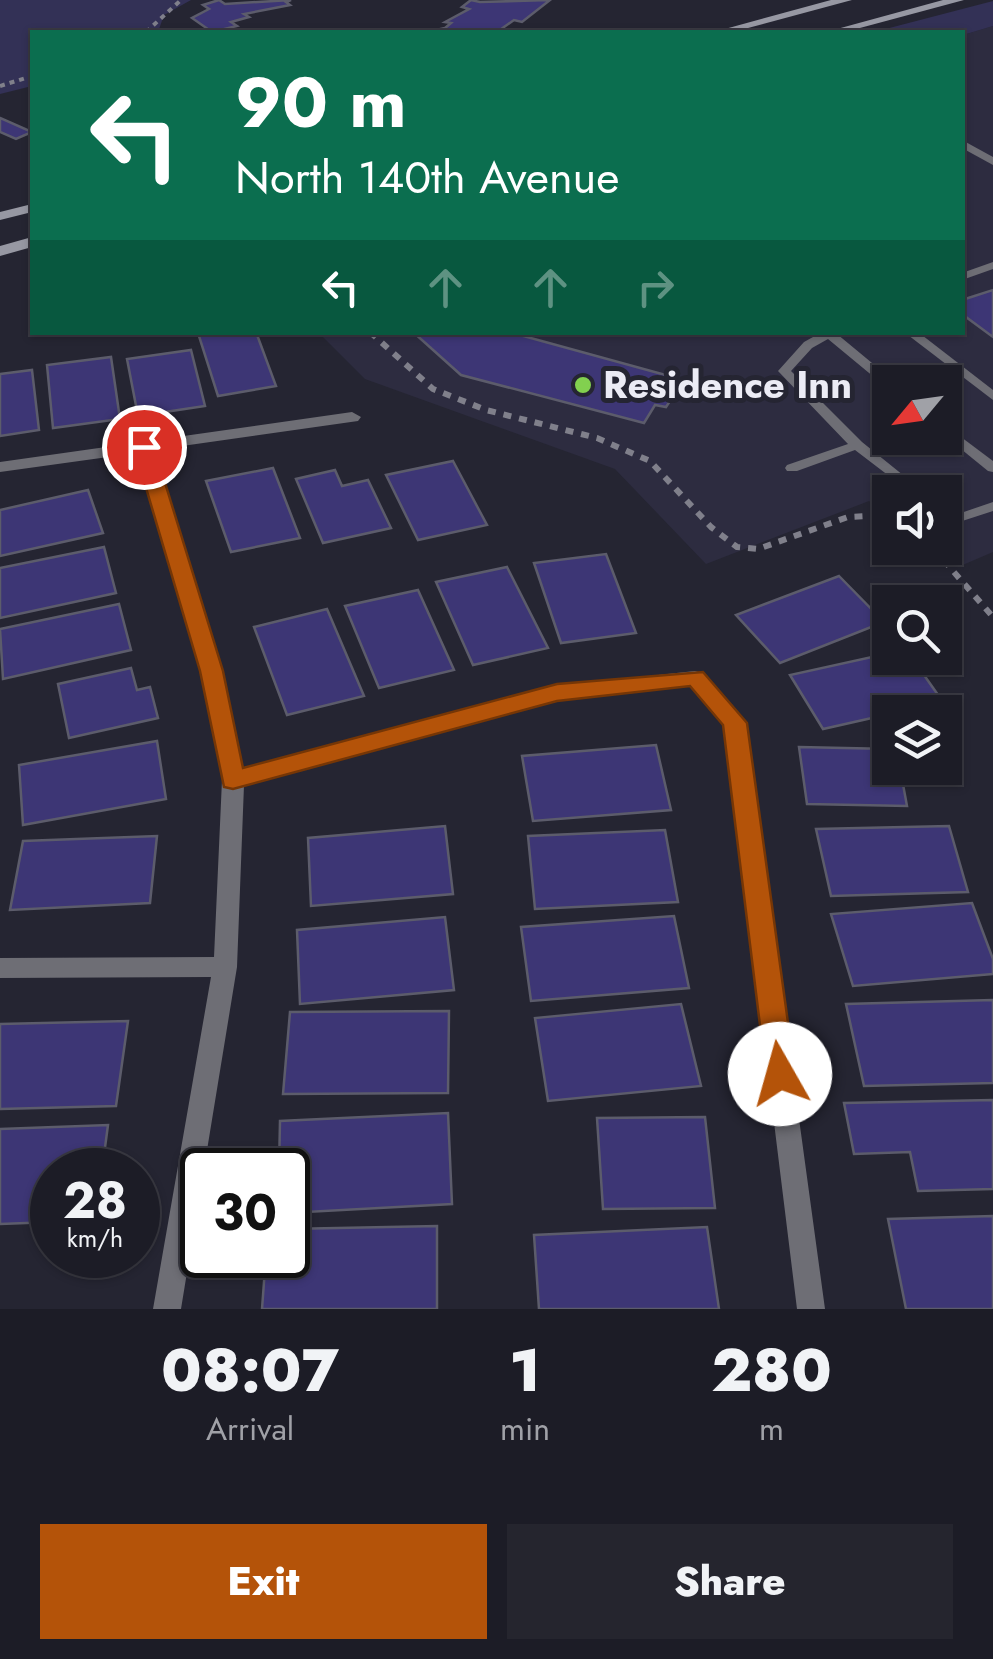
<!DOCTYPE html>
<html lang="en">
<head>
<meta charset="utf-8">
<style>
	body { margin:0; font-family:Jost,sans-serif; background:#25252e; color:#f1f3f6; height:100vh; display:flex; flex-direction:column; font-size:38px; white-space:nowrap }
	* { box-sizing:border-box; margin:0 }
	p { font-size:32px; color:#a0a1a7 }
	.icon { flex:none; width:55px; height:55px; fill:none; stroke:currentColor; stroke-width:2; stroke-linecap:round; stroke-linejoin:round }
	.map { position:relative; height:1309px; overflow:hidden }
	.drawer { display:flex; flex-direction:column; background:#1c1c26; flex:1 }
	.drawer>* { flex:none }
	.guide { position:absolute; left:30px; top:30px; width:935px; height:305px; border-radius:0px; box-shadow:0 2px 8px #0004,0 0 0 2px #3a3a43; background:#0b6e4f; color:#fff; overflow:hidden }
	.needle { width:65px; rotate:241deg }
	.controls { position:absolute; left:872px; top:365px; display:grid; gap:20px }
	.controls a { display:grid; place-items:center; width:90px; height:90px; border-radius:0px; background:#1c1c26; box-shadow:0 2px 8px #0004,0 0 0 2px #3a3a43; font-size:50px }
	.speed { position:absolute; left:30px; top:1148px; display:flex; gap:20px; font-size:50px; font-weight:700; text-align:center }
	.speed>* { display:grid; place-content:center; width:130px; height:130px; border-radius:50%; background:#1c1c26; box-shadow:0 2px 8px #0004,0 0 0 2px #3a3a43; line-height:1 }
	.speed small { font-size:25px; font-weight:400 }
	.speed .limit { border:5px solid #111; border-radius:15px; background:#fff; color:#111 }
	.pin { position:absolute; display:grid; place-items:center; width:85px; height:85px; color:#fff; margin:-42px; border:5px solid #fff; border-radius:50%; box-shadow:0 2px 10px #0007 }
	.me { position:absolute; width:110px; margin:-55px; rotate:353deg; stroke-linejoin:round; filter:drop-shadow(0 0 8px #0008) }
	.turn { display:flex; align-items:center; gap:35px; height:210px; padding:0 40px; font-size:45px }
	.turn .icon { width:130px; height:130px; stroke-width:2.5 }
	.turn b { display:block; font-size:70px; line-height:85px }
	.lanes { display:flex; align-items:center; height:95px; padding:0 40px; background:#0003; justify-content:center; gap:50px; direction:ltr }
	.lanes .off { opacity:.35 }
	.eta { display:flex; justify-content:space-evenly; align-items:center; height:170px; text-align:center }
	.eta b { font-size:60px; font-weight:800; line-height:70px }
	.action { display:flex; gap:20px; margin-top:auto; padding:20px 40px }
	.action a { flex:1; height:115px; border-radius:0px; background:#b45309; color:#fff; font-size:40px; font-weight:800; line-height:115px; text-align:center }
	.action a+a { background:#25252e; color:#f1f3f6 }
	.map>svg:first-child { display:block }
</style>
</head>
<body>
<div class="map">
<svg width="993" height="1309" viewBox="0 0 993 1309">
	<rect width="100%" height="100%" fill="#252532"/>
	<path fill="#2d2c40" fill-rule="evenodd" d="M993,26V552L958,567L933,548H945V492H890V516L869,501L706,564L615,469L365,379L319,333L962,332L963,35ZM890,382H945V438H890Z"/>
	<g fill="#333156">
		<path d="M0,0H191L164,15L158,32H32V86L0,94Z"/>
		<path d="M993,1V26L963,35L874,32Z"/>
	</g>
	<g fill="#3d3675" stroke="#5c5c6b" stroke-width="2.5">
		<path d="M219,0L225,4L291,0L286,2L290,5L244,14L249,17L231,22L237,26L212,32L192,18L209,9L203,5Z"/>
		<path d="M471,0L480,2L550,0L522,22L514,20L497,32H427L445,28L451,23L445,22L469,9L462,7Z"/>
		<path d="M0,118L32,132L16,139L0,132Z"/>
		<path d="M993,290V337L962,314V300Z"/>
		<path d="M256,332L276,386L218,396L198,333Z"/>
		<path d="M413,332H509L673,377L663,393L674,395L666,407L655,405L644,423L461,375Z"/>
		<path d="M191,350L205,406L138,416L127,359Z"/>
		<path d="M111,357L120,419L53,428L47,365Z"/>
		<path d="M32,370L39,430L0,436V374Z"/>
		<path d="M453,461L487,525L418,540L386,475Z"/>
		<path d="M273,468L300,538L231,552L206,481Z"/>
		<path d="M335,470L342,486L368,480L391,528L323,543L296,479Z"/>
		<path d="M88,490L103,533L0,556V510Z"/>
		<path d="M104,547L116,593L0,618V568Z"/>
		<path d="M606,554L636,633L561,643L534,563Z"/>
		<path d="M507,567L548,648L473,665L436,582Z"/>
		<path d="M839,576L884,622L780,663L736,615Z"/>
		<path d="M418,590L454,670L379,688L345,606Z"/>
		<path d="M119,604L131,650L3,679L0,629Z"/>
		<path d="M327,609L364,696L287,715L254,627Z"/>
		<path d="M890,653V658H912L943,702L823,729L790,675Z"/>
		<path d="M131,668L137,690L150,687L158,718L69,738L58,684Z"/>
		<path d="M157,741L166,799L23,825L19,765Z"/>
		<path d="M656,745L671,810L533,821L522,756Z"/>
		<path d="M799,747L890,749V768H900L907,806L807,804Z"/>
		<path d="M445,826L453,894L311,906L308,838Z"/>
		<path d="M949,826L968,892L831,896L816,829Z"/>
		<path d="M665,830L678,902L535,909L528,836Z"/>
		<path d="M157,836L150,903L10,910L23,841Z"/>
		<path d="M972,903L993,959V974L853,986L831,914Z"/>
		<path d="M674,916L689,988L531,1001L521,927Z"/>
		<path d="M445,917L454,990L300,1004L297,930Z"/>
		<path d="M993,1000V1083L864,1086L846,1004Z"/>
		<path d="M681,1004L701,1086L548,1101L535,1018Z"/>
		<path d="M449,1011L448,1093L283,1094L290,1012Z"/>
		<path d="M128,1021L116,1106L0,1109V1024Z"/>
		<path d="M993,1100V1189L918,1191L910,1152L854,1154L844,1103Z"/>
		<path d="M448,1113L452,1204L288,1213V1170H279L280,1121Z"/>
		<path d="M705,1117L715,1208L603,1209L597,1118Z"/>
		<path d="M108,1125L102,1170H52V1222L0,1224V1129Z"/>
		<path d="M993,1216V1309H906L888,1219Z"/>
		<path d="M437,1226V1309H262L266,1255H288V1229Z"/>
		<path d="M707,1227L719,1309H539L534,1235Z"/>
	</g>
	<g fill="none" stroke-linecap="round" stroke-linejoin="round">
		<g stroke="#80808b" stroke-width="4" stroke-dasharray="5 5" stroke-linecap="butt">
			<path d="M146,32L181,0"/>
			<path d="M0,86L32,76"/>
		</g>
		<g stroke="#80808b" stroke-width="6" stroke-dasharray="8 8" stroke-linecap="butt">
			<path d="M370,332L433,389L486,410L597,438L650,461L711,527L737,547L758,549L848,517L890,515"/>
			<path d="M933,548L993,617"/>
		</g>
		<g fill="#6e6e75" fill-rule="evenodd">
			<path d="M962,140L993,157V165L962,148Z"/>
			<path d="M993,262V269L962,280V273Z"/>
			<path d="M822,332H838L837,334L895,382H890V388L886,387L828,339L812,348L791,371L862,442L924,492H910L855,450L797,471H787L785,468L787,465L848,444L778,371L804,342Z"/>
			<path d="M904,332H918L993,390V400Z"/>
			<path d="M945,425L993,461V472L988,471L945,436Z"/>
			<path d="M993,502V511L953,524L945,521V510L955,515Z"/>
		</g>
		<path fill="#6e6e75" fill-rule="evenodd" d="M352,412L361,417L358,421L154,450L221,671L242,770L557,686L695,671L702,673L745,723L825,1309H797L725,725L690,686L557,700L244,785L237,967L181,1309H153L211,977L0,978V958L214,957L222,780L201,671L137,453L0,472V462Z"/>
		<g fill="#9798a3" fill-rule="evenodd">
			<path d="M831,0H852L733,32H714Z"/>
			<path d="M943,0H964L845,32H826Z"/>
			<path d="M32,204V212L0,220V212Z"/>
			<path d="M32,237V247L0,256V246Z"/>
		</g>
	</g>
	<path fill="#b45309" stroke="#753606" stroke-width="2.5" d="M144,441L154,447L223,671L243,768L557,684L703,672L747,723L795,1074L791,1083L780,1087L770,1083L766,1074L723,725L690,686L557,701L233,789L224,787L200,671L134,447Z"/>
	<circle fill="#82d04f" stroke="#252532" stroke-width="4" cx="583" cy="385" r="10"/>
	<g text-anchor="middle" stroke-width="10" stroke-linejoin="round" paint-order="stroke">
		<g font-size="38" font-weight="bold" fill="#ececf5" stroke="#252532" text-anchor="start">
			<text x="603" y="398">Residence Inn</text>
		</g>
	</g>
</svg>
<div class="controls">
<a><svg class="needle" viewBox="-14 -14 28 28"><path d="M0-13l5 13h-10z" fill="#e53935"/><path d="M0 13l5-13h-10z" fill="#a0a1a7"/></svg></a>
<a><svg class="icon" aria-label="sound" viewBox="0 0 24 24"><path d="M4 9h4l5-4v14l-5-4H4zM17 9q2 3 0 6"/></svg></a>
<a><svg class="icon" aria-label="search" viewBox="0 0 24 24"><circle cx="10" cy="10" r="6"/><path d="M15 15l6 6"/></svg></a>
<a><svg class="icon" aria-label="layers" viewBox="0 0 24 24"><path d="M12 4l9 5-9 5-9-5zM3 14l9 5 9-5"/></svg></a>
</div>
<div class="speed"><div>28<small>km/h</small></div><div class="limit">30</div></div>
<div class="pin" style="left:144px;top:447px;background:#d93025"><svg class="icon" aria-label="arrive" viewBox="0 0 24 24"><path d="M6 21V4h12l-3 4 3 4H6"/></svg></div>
<svg class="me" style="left:780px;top:1074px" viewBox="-20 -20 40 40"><circle r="19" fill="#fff"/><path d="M0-13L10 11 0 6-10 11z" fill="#b45309"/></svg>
<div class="guide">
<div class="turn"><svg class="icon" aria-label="left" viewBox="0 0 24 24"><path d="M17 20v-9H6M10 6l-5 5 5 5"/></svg><div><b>90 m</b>North 140th Avenue</div></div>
<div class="lanes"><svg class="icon" aria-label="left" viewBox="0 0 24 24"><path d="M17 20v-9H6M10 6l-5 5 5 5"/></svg><svg class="icon off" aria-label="ahead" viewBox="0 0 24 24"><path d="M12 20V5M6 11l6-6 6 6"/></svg><svg class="icon off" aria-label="ahead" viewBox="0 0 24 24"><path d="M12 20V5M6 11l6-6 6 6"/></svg><svg class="icon off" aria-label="right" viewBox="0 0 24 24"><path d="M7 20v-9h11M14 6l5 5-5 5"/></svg></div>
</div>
</div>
<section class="drawer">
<div class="eta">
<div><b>08:07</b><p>Arrival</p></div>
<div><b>1</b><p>min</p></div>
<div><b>280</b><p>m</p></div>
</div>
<div class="action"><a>Exit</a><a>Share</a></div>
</section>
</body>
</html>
